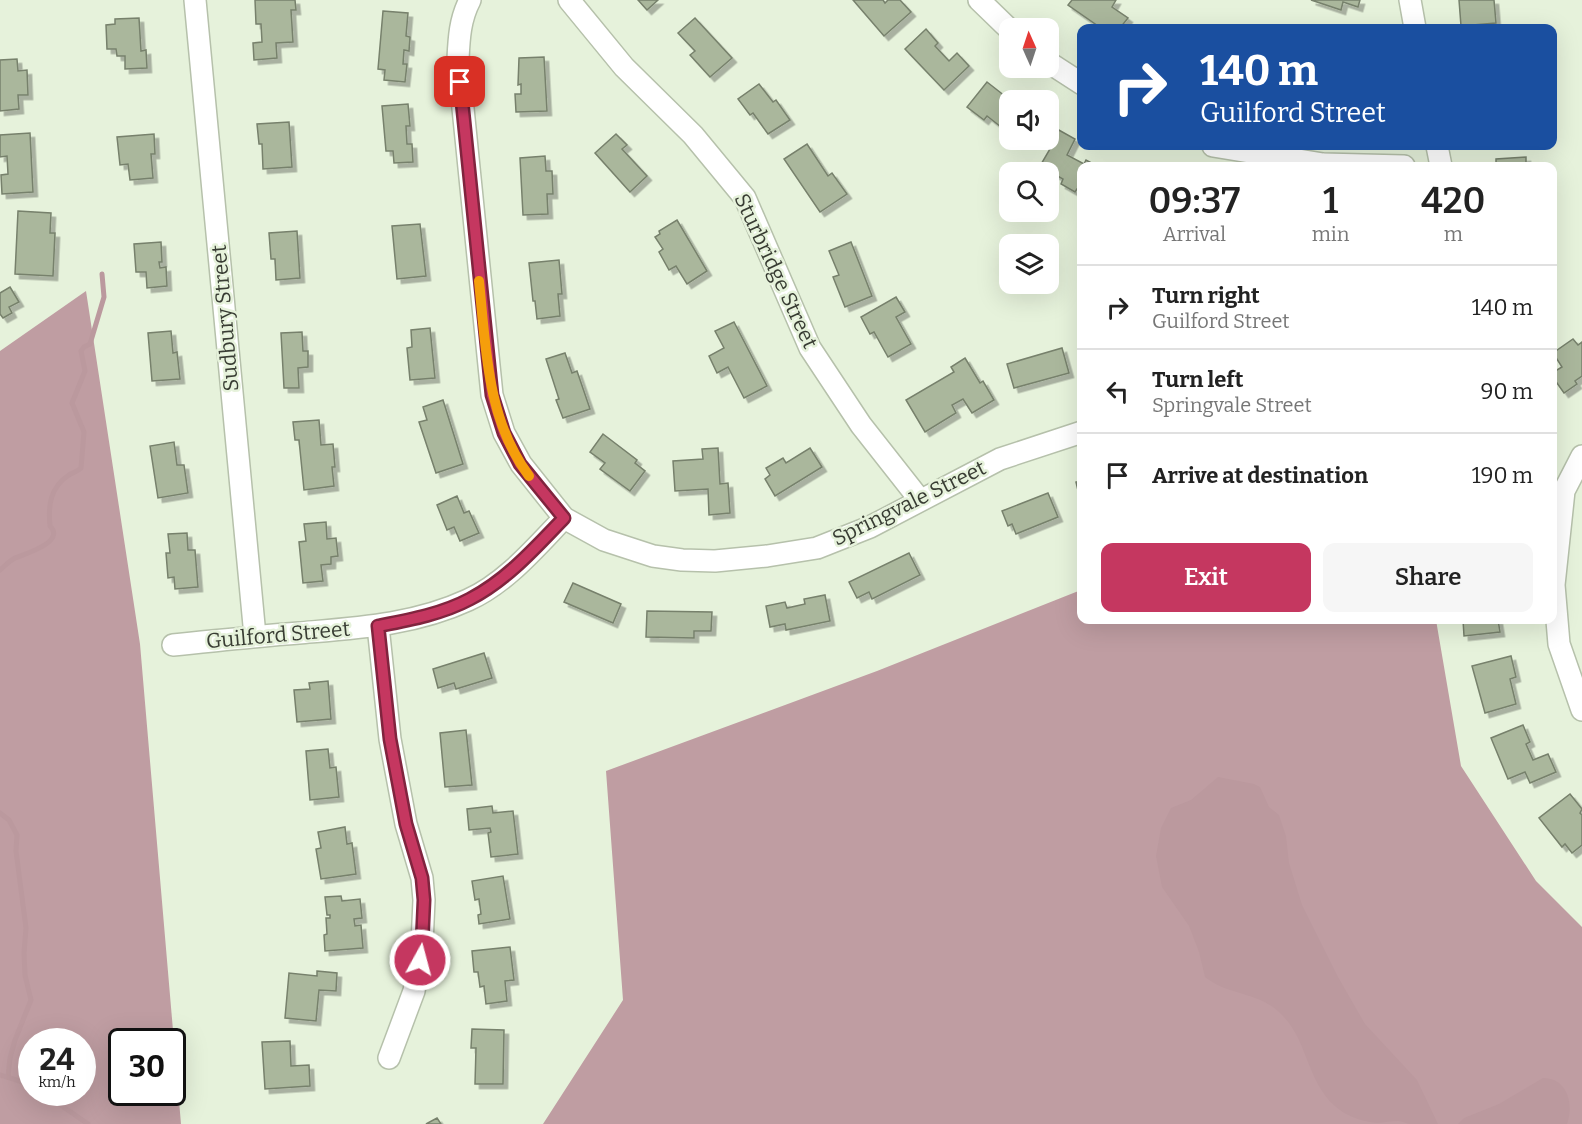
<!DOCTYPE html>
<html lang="en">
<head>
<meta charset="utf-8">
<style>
	body { margin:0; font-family:Bitter,serif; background:#f6f6f6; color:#222; height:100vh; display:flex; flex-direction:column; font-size:22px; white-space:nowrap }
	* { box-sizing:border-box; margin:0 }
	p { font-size:20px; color:#767676 }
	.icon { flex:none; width:33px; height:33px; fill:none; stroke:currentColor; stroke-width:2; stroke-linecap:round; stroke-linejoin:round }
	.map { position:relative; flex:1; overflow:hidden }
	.details { position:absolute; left:1077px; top:162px; width:480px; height:462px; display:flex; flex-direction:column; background:#fff; border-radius:12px; box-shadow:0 6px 24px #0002 }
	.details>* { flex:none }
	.hud { position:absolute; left:1077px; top:24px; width:480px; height:126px; border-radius:12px; box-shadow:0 6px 24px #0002; background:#1a4fa0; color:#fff; overflow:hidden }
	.needle { width:39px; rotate:357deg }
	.controls { position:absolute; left:999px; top:18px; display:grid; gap:12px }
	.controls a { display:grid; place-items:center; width:60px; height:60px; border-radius:12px; background:#fff; box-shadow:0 6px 24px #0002; font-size:30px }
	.speed { position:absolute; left:18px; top:1028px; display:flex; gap:12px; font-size:30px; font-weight:700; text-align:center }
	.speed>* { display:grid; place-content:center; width:78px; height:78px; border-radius:50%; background:#fff; box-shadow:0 6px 24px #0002; line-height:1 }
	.speed small { font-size:15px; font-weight:400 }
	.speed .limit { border:3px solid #111; border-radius:9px; background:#fff; color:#111 }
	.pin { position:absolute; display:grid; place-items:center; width:51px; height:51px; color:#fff; margin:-26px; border-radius:12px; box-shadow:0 3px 9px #0006 }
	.me { position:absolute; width:66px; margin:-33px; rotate:7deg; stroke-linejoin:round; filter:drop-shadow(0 0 4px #0008) }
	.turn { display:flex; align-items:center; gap:21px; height:126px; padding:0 24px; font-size:27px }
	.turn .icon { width:78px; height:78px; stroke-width:2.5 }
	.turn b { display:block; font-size:42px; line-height:51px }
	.eta { display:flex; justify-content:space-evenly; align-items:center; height:102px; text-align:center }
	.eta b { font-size:36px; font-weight:600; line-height:42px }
	.primary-button { display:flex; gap:12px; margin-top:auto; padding:12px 24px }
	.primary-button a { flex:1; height:69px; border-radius:12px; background:#c53760; color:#fff; font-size:24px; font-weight:600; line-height:69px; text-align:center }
	.primary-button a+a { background:#f6f6f6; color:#222 }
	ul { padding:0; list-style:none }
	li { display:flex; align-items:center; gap:18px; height:84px; padding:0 24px; border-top:2px solid #e0e0e0 }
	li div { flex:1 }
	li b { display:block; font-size:22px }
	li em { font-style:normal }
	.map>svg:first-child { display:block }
</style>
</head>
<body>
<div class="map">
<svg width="1582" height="1124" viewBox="0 0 1582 1124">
	<defs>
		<filter id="shadow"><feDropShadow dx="4.5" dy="4.5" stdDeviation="0" flood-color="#0004"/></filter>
	</defs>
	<rect width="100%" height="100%" fill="#e6f2db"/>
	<g fill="#bf9da2" fill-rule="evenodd">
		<path d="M86,291L140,644L181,1124H0V351ZM32,1041H82V1092H32ZM122,1041H172V1092H122Z"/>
		<path d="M1081,590L1082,620H1436L1461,766L1536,881L1582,927V1124H543L623,1000L606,771L877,671Z"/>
	</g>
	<g fill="#bb999e">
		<path d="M1218,777L1254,784L1260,787L1269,807L1279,815L1286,836L1289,863L1302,905L1338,977L1365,1024L1417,1080L1438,1124C1429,1124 1420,1124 1411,1124C1406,1124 1403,1121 1398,1121C1389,1121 1379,1124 1370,1122C1337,1116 1322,1097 1310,1067C1301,1045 1297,1029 1279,1012C1258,992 1227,995 1205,977L1199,952L1189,926L1162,887L1156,856L1161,828L1171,808L1191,800Z"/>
		<path d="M1543,1078C1568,1078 1574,1105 1567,1124H1458L1464,1118L1499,1104Z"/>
	</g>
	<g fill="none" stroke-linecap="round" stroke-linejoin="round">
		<g stroke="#bb999e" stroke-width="5">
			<path d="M0,570C5,566 9,561 15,558C25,554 66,542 50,526C48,506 50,487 69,475C74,472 77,472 81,468L84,432L72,403L85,371L81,351L84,347L90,344L104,297L102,274"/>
			<path d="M0,813L9,820L17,835L16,851L26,928L24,953L25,975L31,1000L15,1040L10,1058L8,1077"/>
			<path d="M0,1075L32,1085"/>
			<path d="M42,1092L88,1124"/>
		</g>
	</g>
	<g fill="#aab79c" stroke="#77816c" stroke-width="1.5" filter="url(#shadow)">
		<path d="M255,0H295L296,10H291L293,42L276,43L277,58L254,60L253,43L262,42L261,24H256Z"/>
		<path d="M638,0H658L647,10Z"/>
		<path d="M853,0H883L885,3L888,0H900L911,12L884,36Z"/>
		<path d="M1072,0H1116L1112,7L1128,18L1120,28H1101L1068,5Z"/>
		<path d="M1311,0H1360L1358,7L1343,2L1341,10Z"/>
		<path d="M1459,0H1494L1496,23L1461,26Z"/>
		<path d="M383,11L408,13L406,36L410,37L409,51L404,50L403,64H407L405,82L384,80L385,70L378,69Z"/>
		<path d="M139,18L141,51L146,50L147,68L125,69V56H117L116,49H107L106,25L115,24V19Z"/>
		<path d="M695,18L732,58L710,77L690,55L695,51L678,33Z"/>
		<path d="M926,29L938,43L935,46L949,61L957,53L969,66L944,90L905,49Z"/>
		<path d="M544,57L547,111L516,112L515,94H521V84L518,85L519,58Z"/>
		<path d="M17,59L18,71L27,70L28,95H18L19,109L0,111V60Z"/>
		<path d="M987,82L1010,100V134L987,116L984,120L967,107Z"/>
		<path d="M759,84L773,102L776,100L790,120L768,134L753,113L750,115L738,99Z"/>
		<path d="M408,104L410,126H406L407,144H412L413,162L394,163L393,151H386L382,106Z"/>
		<path d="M289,122L292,167L263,169L262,144H259L257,124Z"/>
		<path d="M1057,129L1075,139L1067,155L1084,164L1086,160L1097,166H1082V191L1077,189L1075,192L1061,184L1063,179L1040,166L1050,149L1047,148Z"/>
		<path d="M30,133L33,192L2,194L1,175L8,174L7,156L0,157V135Z"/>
		<path d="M154,134L155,154H151L153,178L130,180L128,164L120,165L117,137Z"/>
		<path d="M616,134L627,145L622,149L647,176L630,192L595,153Z"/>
		<path d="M807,144L828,176L832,173L847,194L820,212L784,159Z"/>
		<path d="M545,156L546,171H552L553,194H547L548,214L523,215L520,158Z"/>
		<path d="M1526,157V166H1496V159Z"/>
		<path d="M18,211L51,213L50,233H55L53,276L15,274Z"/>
		<path d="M677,220L707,271L687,284L676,266L669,270L659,252L663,249L655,237L660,234L659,231Z"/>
		<path d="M420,224L426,276L397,279L392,226Z"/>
		<path d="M297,231L300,278L276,280L275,259H271L269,233Z"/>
		<path d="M161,242L162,262H159L160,268L166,267L167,286L147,288L146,272H136L134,244Z"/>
		<path d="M851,242L872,296L845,307L833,277L839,275L829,251Z"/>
		<path d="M559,260L562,294H558L560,316L537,319L535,301H533L529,263Z"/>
		<path d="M10,287L19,302L9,307L12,313L3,318L0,314V293Z"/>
		<path d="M896,297L905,312L896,317L911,344L888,357L874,332L870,334L861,317Z"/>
		<path d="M734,322L767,386L744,398L728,367L717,373L709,356L724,348L715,331Z"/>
		<path d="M430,328L435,378L410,380L407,348L412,347L411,330Z"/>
		<path d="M171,331L173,353L177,352L180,379L152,381L148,333Z"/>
		<path d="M302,332L303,351H308V367L298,368L299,388H284L281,333Z"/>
		<path d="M1573,339L1578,345L1582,342V376L1575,381L1577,384L1564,393L1552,376V373L1562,367L1553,353Z"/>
		<path d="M1062,348L1069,373L1014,388L1007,364Z"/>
		<path d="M565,353L572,373L577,371L590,409L563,418L556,400L559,399L546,359Z"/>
		<path d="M965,358L980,383L983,381L994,400L972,413L963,399L952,405L956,413L925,432L906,400L954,372L951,367Z"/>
		<path d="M443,400L463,464L436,473L419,422L427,420L423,407Z"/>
		<path d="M319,420L321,445L333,444L335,467H332L334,486L304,490L299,440H295L293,422Z"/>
		<path d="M603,434L637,460L635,463L645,471L630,491L600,469L605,463L590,452Z"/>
		<path d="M174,442L177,465H184L188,493L158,498L150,446Z"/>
		<path d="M718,448L720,484L728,483L730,513L709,515L708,489L675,491L673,461L703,459L702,449Z"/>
		<path d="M810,448L822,467L775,496L765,479L770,475L766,468L783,458L786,463Z"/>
		<path d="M1082,481V499H1080L1076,482Z"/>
		<path d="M1048,493L1058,517L1016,534L1012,524L1008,526L1002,511Z"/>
		<path d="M457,496L464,513L469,511L479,533L460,541L454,527L447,530L437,505Z"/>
		<path d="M326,522L327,539L336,538L338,556L331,557V564L321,565L323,581L303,583L299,542L306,541L304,524Z"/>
		<path d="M187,533L188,550H195L198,587L175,589L174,577L168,578L166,553H170L168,534Z"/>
		<path d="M909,553L920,575L872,599L869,592L857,598L849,582Z"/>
		<path d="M573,583L621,604L613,623L564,602Z"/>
		<path d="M825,595L830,621L786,630L785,624L770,627L766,606L785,602L787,608L805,604L804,599Z"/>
		<path d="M647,611L712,612L711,631H694V638L646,637Z"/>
		<path d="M1463,620H1498L1500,632L1464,636Z"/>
		<path d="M484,653L492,678L456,689L454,683L438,688L433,669Z"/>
		<path d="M1511,656L1516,677L1510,679L1516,704L1485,713L1472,666Z"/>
		<path d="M328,681L331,719L297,722L294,690L310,689L309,683Z"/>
		<path d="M1523,725L1530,742L1526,744L1533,760L1548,754L1556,772L1530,783L1525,772L1508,779L1491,738Z"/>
		<path d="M466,730L472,785L445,787L440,733Z"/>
		<path d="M328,749L330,768L336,767L339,797L310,800L306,751Z"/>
		<path d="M1570,794L1582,809L1580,813L1582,815V845L1572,853L1565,844L1562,847L1539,818Z"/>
		<path d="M492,806L493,813L513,811L518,854L491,857L488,833L491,832L490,828L469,830L467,809Z"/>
		<path d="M345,827L347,844L352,843L356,874L321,879L316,849L321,848L318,832Z"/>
		<path d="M503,876L510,919L479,924L478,915L481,914L479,899L475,900L472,881Z"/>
		<path d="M341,896L342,901L360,899L362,918L354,919L355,926L361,925L363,948L325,951L324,935L327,934L326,918H330V915H327L325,897Z"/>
		<path d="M510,947L514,980L505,981L507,1001L486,1004L484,986L480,987L478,972H474L472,951Z"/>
		<path d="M317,971L337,973L336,991L319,990L316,1021L285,1018L289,973L317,976Z"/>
		<path d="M472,1029L504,1030L503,1084H475L476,1048H471Z"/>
		<path d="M290,1041L291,1066L309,1065L310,1086L265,1089L262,1042Z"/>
		<path d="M437,1118L441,1124H426Z"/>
	</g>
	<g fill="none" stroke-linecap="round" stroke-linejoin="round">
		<defs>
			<g id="minor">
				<path d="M195,0L255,636"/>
				<path d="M470,0C460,19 459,38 458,59L492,395L504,433L521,464L564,518L604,540L653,556L682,560L715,561L767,556L817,548L870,527L1000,459L1082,432"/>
				<path d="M569,0L624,67L693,135L745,198L810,348L861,425L920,500"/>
				<path d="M979,0L1010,30"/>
				<path d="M1410,0L1415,28"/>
				<path d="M1048,62L1082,84"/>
				<path d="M1213,146L1323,164L1404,166"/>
				<path d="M1437,146L1441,166"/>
				<path d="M1582,456L1564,491L1554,585L1559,644L1582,710"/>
				<path d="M378,626L390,739L406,824L422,878L424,900L422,944L414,991L389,1058"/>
				<path d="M173,645C215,641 257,636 299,633C357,628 414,625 468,600C506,583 536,547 564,518"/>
			</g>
		</defs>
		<use href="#minor" stroke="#b6c1ab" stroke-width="24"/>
		<use href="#minor" stroke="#fff" stroke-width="21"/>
	</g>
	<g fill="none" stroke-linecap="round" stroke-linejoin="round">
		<defs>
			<path id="route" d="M420,960L422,944L424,900L422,878L406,824L390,739L378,626C409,620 442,614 470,599C507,580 536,547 564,518L520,464L504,433L492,395L460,82"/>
		</defs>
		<use href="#route" stroke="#80243e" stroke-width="15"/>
		<use href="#route" stroke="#c53760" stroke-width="10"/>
		<path stroke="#f59e0b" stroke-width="10" d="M479,281C486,349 487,420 529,476"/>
	</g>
	<g text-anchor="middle" stroke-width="5" stroke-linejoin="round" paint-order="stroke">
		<g font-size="21" fill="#383c33" stroke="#e6f2db">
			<text transform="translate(776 271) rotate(65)" y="7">Sturbridge Street</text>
			<text transform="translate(225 318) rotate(-95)" y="7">Sudbury Street</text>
			<text transform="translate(909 503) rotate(-26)" y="7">Springvale Street</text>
			<text transform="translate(278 635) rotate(-5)" y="7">Guilford Street</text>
		</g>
	</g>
</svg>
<div class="controls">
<a><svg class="needle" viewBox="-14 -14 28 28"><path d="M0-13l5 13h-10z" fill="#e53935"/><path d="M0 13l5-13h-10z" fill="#767676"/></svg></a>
<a><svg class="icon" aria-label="sound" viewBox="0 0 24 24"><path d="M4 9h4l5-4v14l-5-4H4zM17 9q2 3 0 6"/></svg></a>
<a><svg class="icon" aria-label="search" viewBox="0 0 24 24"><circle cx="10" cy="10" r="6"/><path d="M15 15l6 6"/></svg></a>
<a><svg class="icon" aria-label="layers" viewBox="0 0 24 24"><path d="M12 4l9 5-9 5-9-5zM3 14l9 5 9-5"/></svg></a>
</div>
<div class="speed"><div>24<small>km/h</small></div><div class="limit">30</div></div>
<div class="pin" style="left:460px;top:82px;background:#d93025"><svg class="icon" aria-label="arrive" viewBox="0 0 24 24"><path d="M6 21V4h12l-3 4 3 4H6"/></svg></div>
<svg class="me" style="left:420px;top:960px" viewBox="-20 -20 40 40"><circle r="17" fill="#c53760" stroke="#fff" stroke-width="3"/><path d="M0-11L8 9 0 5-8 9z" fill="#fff"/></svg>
<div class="hud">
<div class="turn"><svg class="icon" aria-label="right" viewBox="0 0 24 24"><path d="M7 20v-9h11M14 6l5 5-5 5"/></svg><div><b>140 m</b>Guilford Street</div></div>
</div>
<section class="details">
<div class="eta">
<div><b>09:37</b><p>Arrival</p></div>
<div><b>1</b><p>min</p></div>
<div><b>420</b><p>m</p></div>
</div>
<ul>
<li><svg class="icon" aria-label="right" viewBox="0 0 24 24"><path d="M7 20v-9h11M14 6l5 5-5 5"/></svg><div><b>Turn right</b><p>Guilford Street</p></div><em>140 m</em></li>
<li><svg class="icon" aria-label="left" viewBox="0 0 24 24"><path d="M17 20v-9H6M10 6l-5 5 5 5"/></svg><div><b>Turn left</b><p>Springvale Street</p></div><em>90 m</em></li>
<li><svg class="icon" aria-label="arrive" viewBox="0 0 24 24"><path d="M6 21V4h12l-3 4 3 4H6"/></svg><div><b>Arrive at destination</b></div><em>190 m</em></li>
</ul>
<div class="primary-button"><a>Exit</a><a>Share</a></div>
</section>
</div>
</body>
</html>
